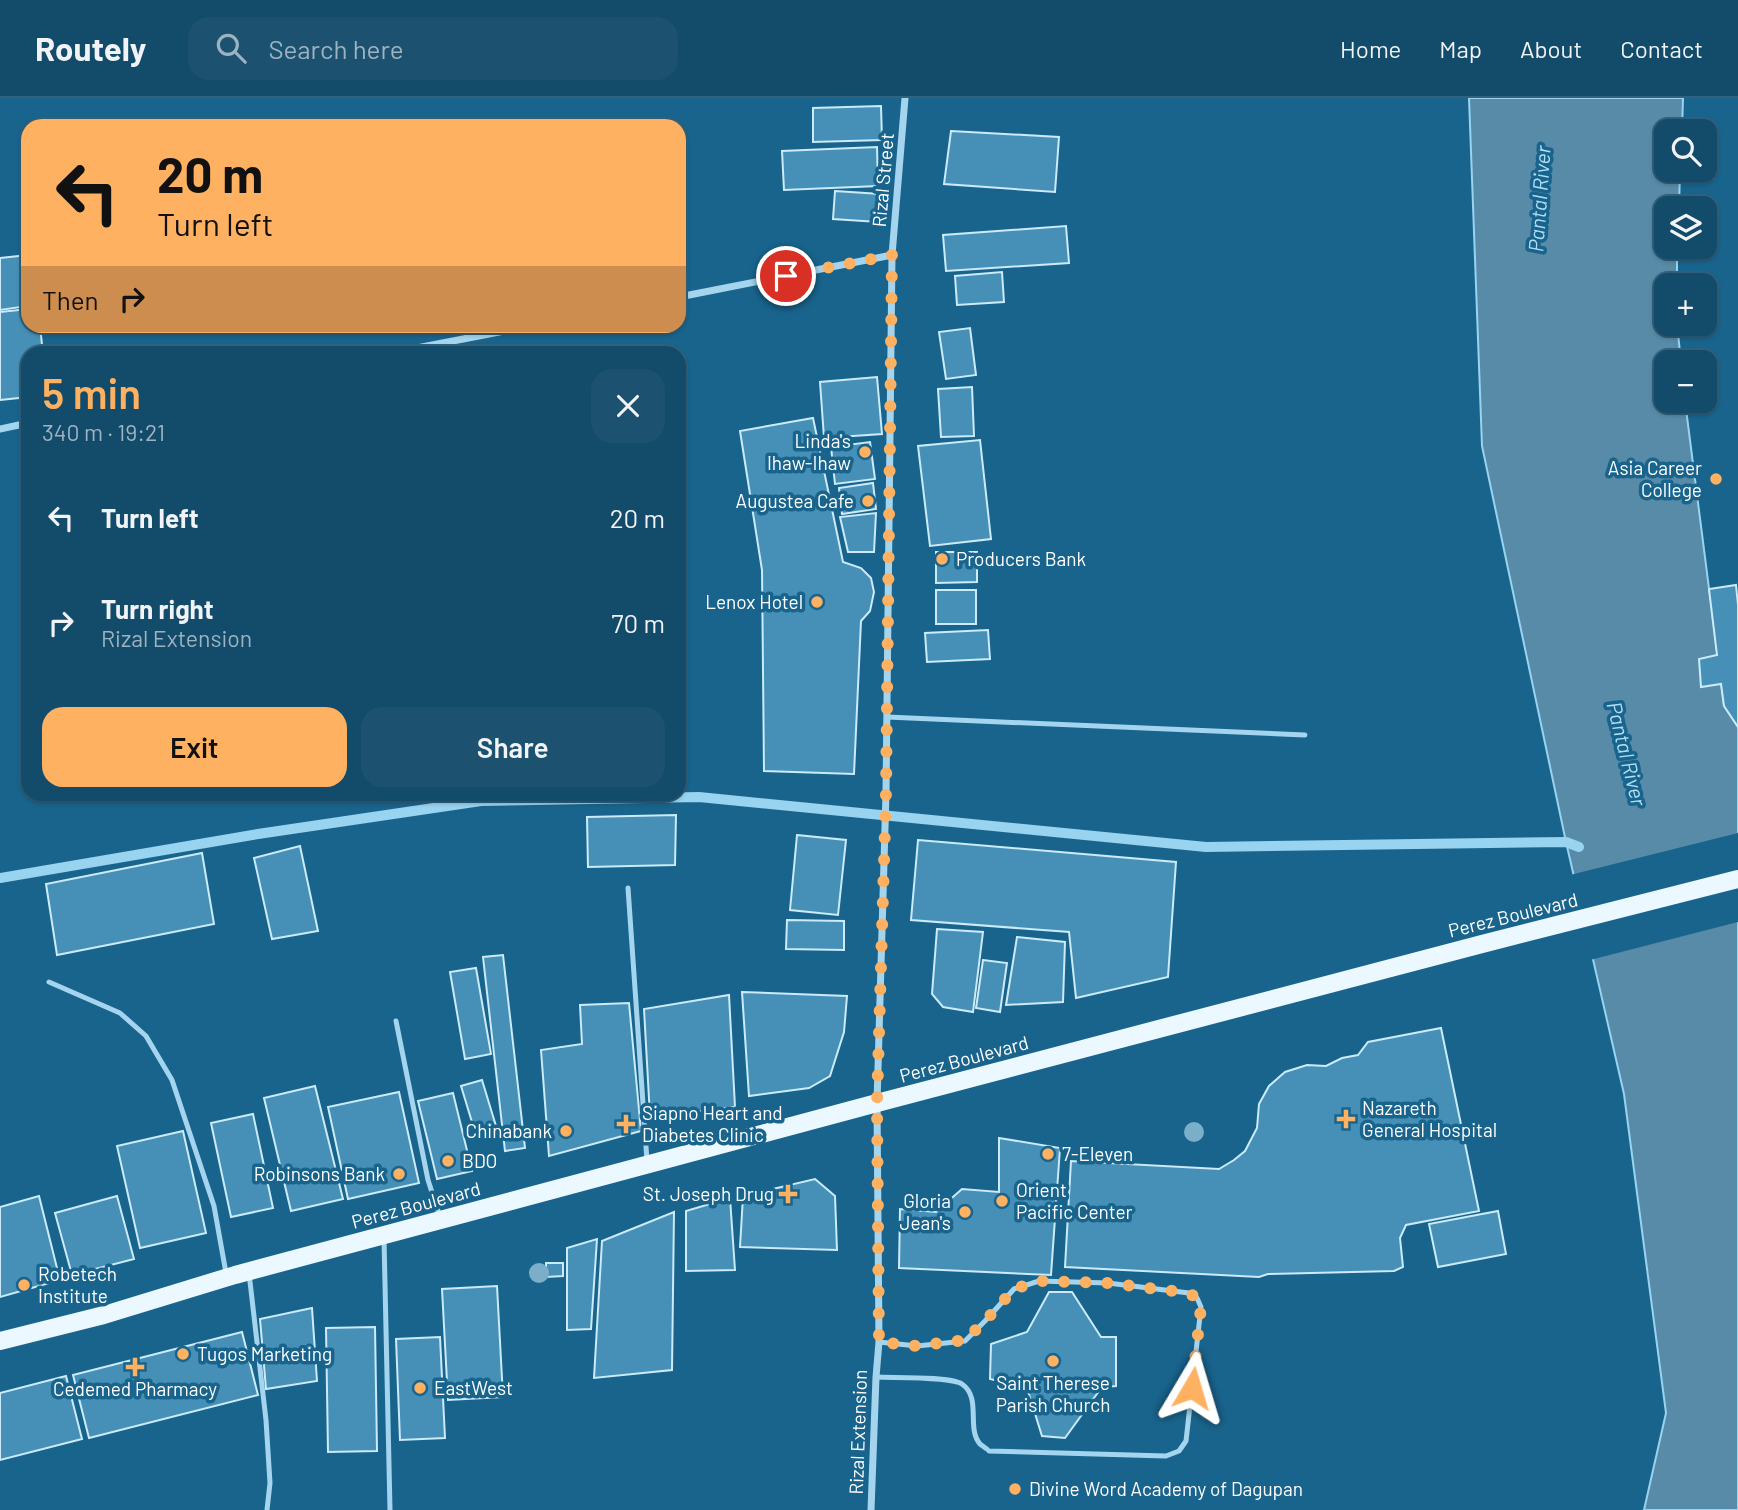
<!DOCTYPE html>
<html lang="en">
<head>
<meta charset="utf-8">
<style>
	body { margin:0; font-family:Barlow,sans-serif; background:#1c5270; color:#f1f3f6; height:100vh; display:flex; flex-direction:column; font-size:26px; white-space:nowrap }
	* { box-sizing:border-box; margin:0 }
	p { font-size:23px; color:#9db3c1 }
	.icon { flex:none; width:38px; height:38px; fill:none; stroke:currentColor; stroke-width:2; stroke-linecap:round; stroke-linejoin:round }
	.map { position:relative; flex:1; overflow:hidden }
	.details { position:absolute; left:21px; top:248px; width:665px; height:455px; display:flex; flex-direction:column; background:#134b6a; border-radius:21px; box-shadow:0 2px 5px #0004,0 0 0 2px #32637e }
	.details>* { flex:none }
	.guide { position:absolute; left:21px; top:21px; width:665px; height:214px; border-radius:21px; box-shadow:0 2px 5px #0004,0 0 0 2px #32637e; background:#ffb162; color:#111; overflow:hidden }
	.buttons { position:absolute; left:1654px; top:21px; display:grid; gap:14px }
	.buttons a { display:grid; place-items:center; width:63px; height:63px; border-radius:14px; background:#134b6a; box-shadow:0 2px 5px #0004,0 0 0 2px #32637e; font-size:35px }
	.pin { position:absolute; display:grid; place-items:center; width:60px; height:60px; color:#fff; margin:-30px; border:4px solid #fff; border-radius:50%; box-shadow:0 2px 7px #0007 }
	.me { position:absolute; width:77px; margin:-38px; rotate:7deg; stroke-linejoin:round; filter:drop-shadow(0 0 5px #0008) }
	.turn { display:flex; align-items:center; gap:24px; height:147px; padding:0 21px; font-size:32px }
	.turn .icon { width:91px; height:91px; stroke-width:2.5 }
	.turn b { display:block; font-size:49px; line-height:60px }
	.then { display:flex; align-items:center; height:66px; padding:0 21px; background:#0003; gap:14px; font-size:26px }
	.round { display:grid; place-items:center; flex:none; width:74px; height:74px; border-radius:21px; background:#1c5270 }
	.overview { display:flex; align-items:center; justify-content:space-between; height:119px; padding:0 21px }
	h1 { font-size:42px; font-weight:600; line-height:52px; color:#ffb162 }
	.action { display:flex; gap:14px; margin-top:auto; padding:14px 21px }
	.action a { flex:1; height:80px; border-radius:21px; background:#ffb162; color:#111; font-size:28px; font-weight:600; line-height:80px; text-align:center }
	.action a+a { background:#1c5270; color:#f1f3f6 }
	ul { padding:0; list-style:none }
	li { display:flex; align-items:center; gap:21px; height:105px; padding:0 21px }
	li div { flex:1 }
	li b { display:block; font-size:26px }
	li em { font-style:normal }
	header { display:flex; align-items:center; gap:42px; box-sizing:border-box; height:98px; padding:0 35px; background:#134b6a; border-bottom:2px solid #32637e }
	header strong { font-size:33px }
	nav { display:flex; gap:38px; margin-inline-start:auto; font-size:24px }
	.search { width:490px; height:63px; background:#1c5270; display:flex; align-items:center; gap:18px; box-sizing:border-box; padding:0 24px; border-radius:21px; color:#9db3c1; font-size:26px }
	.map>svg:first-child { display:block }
</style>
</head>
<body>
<header>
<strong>Routely</strong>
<div class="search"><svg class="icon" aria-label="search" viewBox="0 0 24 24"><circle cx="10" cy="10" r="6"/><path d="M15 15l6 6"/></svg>Search here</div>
<nav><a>Home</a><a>Map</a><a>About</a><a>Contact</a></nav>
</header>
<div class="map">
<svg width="1738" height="1412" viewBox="0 0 1738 1412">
	<rect width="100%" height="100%" fill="#19648d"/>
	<path fill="#588ba8" stroke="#98d3f0" stroke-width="2" d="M1469,0H1683L1682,33H1666V72H1680L1679,110H1666V149H1677V187H1666V226H1677L1681,264H1666V303H1685L1724,608L1738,629V1412H1644L1666,1315L1624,996L1566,744L1482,348Z"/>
	<path fill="#19648d" d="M1738,735V824L1590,862L1570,777Z"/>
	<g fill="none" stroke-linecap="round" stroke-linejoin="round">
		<path stroke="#98d3f0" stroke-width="10" d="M0,780L258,736L481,703L699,699L1206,749L1566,744L1579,749"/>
	</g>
	<g fill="#4690b7" stroke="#cbeafa" stroke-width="2">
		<path d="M881,8L882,42L813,44V10Z"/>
		<path d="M951,33L1059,39L1055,94L944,86Z"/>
		<path d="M877,49L878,88L784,92L782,53Z"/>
		<path d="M835,93L880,96L878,124L833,121Z"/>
		<path d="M1066,128L1069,165L946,173L943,137Z"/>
		<path d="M28,157V208L0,212V160Z"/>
		<path d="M1002,174L1004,204L957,207L955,178Z"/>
		<path d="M28,211V228H40L43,256H28V299L0,302V214Z"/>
		<path d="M970,230L976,277L946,281L939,234Z"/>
		<path d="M877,279L882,336L824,340L820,284Z"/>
		<path d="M972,289L974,338L941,339L938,291Z"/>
		<path d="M813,320L843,464L861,470L871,480L874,494L870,513L861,523L854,676L764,673L762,472L740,333Z"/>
		<path d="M980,342L991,441L930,448L918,348Z"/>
		<path d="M870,344L875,381L835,386L831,349Z"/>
		<path d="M873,385L876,411L842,416L839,390Z"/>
		<path d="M876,415L874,454H848L840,419Z"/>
		<path d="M936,454H977V484L936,485Z"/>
		<path d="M1736,487L1738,507V629L1724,608L1721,586L1701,589L1699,561L1717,557L1709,491Z"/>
		<rect x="936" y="492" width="40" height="34"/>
		<path d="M988,532L990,561L927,564L925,535Z"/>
		<path d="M676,717L675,767L588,769L587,719Z"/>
		<path d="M797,737L846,742L838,817L790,812Z"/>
		<path d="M918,742L1176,764L1168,879L1076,900L1069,834L911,822Z"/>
		<path d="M300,748L318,833L272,841L254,760Z"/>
		<path d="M202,755L214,826L57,857L46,786Z"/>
		<path d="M787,822L844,823V852L786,851Z"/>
		<path d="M937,831L983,834L973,914L943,909L932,896Z"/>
		<path d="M1017,839L1065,844L1063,904L1006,907Z"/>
		<path d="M503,857L525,1050L505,1053L483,859Z"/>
		<path d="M983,862L1007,865L1000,914L976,910Z"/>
		<path d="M476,870L491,956L465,961L450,874Z"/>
		<path d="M742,894L847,898L844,934L830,978L809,990L749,998Z"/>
		<path d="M729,897L735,1009L650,1019L644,911Z"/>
		<path d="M629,905L641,1033L549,1058L541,952L582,946L580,907Z"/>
		<path d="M1441,930L1479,1113L1406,1127L1400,1140L1403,1169L1394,1173L1268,1176L1259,1179L1065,1169L1071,1063L1219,1071L1234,1062L1245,1053L1257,1030L1259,1006L1269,988L1285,974L1307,967L1326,968L1342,960L1358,957L1368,944Z"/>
		<path d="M482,982L496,1028L475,1034L461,988Z"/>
		<path d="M315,988L343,1101L291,1113L264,1000Z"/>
		<path d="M399,994L419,1085L348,1101L328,1009Z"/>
		<path d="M453,995L472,1073L437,1081L418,1003Z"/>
		<path d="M253,1016L273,1110L231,1119L211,1025Z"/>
		<path d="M183,1033L206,1135L140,1150L117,1048Z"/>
		<path d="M999,1040L1060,1050L1051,1177L899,1170L900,1111L936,1114L962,1091L999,1094Z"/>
		<path d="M815,1081L835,1098L837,1152L740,1149L743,1098Z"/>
		<path d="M39,1098L60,1182L0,1199V1109Z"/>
		<path d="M117,1098L134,1161L72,1177L55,1115Z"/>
		<path d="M730,1100L735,1172L686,1173V1113Z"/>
		<path d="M1498,1113L1506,1156L1438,1169L1429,1126Z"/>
		<path d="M674,1114L672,1272L594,1280L602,1143Z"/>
		<path d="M597,1141L591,1231L567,1232V1150Z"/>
		<path d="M546,1165H563V1178L546,1179Z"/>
		<path d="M497,1188L503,1299L448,1302L442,1191Z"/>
		<path d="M1049,1194H1072L1101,1239H1116V1288L1102,1289L1065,1340L1042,1338L1027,1290L990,1281L991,1246L1027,1234Z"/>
		<path d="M312,1210L317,1283L266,1291L260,1221Z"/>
		<path d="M375,1229L377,1353L328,1354L326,1230Z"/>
		<path d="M242,1234L258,1297L89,1340L73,1277Z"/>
		<path d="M440,1239L445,1340L400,1342L396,1241Z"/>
		<path d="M66,1278L82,1341L0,1362V1295Z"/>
	</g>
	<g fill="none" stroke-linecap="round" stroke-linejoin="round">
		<g stroke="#a5d5ee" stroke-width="5">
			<path d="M887,619L1305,637"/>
			<path d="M628,790L647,1063"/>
			<path d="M49,884L120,915L146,938L172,982L214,1108L226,1175"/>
			<path d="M396,923L428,1082L440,1119"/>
			<path d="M384,1141L390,1412"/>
			<path d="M249,1175L266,1322L270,1385L267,1412"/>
			<path d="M876,1279C893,1280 950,1278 962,1286C982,1300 966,1330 980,1346C981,1347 989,1352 989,1353L1166,1358L1179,1353L1186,1343L1201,1209L1197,1200L1189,1195L1108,1185L1039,1183L1014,1191L985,1223L965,1243L917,1248L879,1244"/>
		</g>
		<g stroke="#a5d5ee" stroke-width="7">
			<path d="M679,199L892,157"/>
			<path d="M386,256L530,228"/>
			<path d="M0,331L28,325"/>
			<path d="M871,1412L876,1279L879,1244L877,1005L886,695L892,157L905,0"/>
		</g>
		<path stroke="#ecf8ff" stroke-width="18" d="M0,1243L104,1217L235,1177L877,1005L1482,846L1738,781"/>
	</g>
	<g fill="#7baec9">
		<circle cx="1194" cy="1034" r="10"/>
		<circle cx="539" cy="1175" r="10"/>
	</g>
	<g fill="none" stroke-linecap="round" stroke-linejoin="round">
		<path stroke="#ffb162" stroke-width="12" stroke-dasharray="0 21.6" d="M786,178L892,157L886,695L877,1005L879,1244L917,1248L965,1242L985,1223L1014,1191L1039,1183L1108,1185L1189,1195L1197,1200L1201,1209L1192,1290"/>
	</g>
	<g fill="#ffb162" stroke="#19648d" stroke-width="2.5">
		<circle cx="865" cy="354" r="7"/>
		<circle cx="1716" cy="381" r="7"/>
		<circle cx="868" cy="403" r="7"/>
		<circle cx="942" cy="461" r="7"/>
		<circle cx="817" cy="504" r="7"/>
		<path d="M1342.5 1010.5h7v7h7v7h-7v7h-7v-7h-7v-7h7z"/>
		<path d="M622.5 1015.5h7v7h7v7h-7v7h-7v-7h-7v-7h7z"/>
		<circle cx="566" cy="1033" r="7"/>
		<circle cx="1048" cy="1056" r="7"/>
		<circle cx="448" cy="1063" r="7"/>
		<circle cx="399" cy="1076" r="7"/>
		<path d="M784.5 1085.5h7v7h7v7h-7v7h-7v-7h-7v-7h7z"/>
		<circle cx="1002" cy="1103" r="7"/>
		<circle cx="965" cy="1114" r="7"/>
		<circle cx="24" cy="1187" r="7"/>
		<circle cx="183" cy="1256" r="7"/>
		<circle cx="1053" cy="1263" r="7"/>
		<path d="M131.5 1258.5h7v7h7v7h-7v7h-7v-7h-7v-7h7z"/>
		<circle cx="420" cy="1290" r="7"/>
		<circle cx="1015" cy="1391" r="7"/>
	</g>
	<g text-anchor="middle" stroke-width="7" stroke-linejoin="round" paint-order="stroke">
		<g font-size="19" fill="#fff" stroke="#19648d">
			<text transform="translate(883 82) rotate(-85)" y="7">Rizal Street</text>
			<text transform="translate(1513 817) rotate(-14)" y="7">Perez Boulevard</text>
			<text transform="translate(964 961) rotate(-15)" y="7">Perez Boulevard</text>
			<text transform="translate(416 1107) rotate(-15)" y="7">Perez Boulevard</text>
			<text transform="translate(858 1334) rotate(-88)" y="7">Rizal Extension</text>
		</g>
		<g font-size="19" fill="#fff" stroke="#19648d" text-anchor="start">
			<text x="851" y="350" text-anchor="end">Linda's<tspan x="851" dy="22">Ihaw-Ihaw</tspan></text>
			<text x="1702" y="377" text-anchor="end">Asia Career<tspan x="1702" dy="22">College</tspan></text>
			<text x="854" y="410" text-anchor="end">Augustea Cafe</text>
			<text x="956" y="468">Producers Bank</text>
			<text x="803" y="511" text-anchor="end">Lenox Hotel</text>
			<text x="1362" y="1017">Nazareth<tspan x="1362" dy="22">General Hospital</tspan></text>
			<text x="642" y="1022">Siapno Heart and<tspan x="642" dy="22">Diabetes Clinic</tspan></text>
			<text x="552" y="1040" text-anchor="end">Chinabank</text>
			<text x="1062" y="1063">7-Eleven</text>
			<text x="462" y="1070">BDO</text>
			<text x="385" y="1083" text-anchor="end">Robinsons Bank</text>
			<text x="1016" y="1099">Orient<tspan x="1016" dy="22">Pacific Center</tspan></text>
			<text x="774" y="1103" text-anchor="end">St. Joseph Drug</text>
			<text x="951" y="1110" text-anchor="end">Gloria<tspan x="951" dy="22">Jean's</tspan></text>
			<text x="38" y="1183">Robetech<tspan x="38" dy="22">Institute</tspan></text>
			<text x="197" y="1263">Tugos Marketing</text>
			<text x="1053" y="1292" text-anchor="middle">Saint Therese<tspan x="1053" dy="22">Parish Church</tspan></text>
			<text x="434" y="1297">EastWest</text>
			<text x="135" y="1298" text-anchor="middle">Cedemed Pharmacy</text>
			<text x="1029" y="1398">Divine Word Academy of Dagupan</text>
		</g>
		<g font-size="21" font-style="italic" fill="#b1def5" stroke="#19648d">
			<text transform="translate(1540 101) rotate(-86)" y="7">Pantal River</text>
			<text transform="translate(1626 656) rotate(76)" y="7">Pantal River</text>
		</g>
	</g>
</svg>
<div class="buttons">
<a><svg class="icon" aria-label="search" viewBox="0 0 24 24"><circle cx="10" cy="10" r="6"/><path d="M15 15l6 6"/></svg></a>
<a><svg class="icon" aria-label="layers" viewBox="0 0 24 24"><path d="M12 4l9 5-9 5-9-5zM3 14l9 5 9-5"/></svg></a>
<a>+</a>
<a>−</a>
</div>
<div class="pin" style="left:786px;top:178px;background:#d93025"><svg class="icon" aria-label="arrive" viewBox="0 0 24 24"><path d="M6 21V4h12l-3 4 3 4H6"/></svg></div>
<svg class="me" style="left:1192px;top:1290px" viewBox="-20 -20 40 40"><path d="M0-17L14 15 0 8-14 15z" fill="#ffb162" stroke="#fff" stroke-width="4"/></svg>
<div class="guide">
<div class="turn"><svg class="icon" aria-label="left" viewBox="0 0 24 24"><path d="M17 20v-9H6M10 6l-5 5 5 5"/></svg><div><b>20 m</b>Turn left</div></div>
<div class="then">Then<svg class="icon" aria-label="right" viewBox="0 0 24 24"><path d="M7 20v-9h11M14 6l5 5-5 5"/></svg></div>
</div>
<section class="details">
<div class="overview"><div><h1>5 min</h1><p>340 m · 19:21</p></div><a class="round"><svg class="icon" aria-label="close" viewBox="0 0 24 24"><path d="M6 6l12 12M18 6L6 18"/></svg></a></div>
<ul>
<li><svg class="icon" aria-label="left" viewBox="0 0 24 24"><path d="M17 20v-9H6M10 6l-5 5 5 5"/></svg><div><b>Turn left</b></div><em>20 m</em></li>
<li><svg class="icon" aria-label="right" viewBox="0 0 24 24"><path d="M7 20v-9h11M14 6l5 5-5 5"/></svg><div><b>Turn right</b><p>Rizal Extension</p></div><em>70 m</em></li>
</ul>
<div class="action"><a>Exit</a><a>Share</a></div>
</section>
</div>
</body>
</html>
